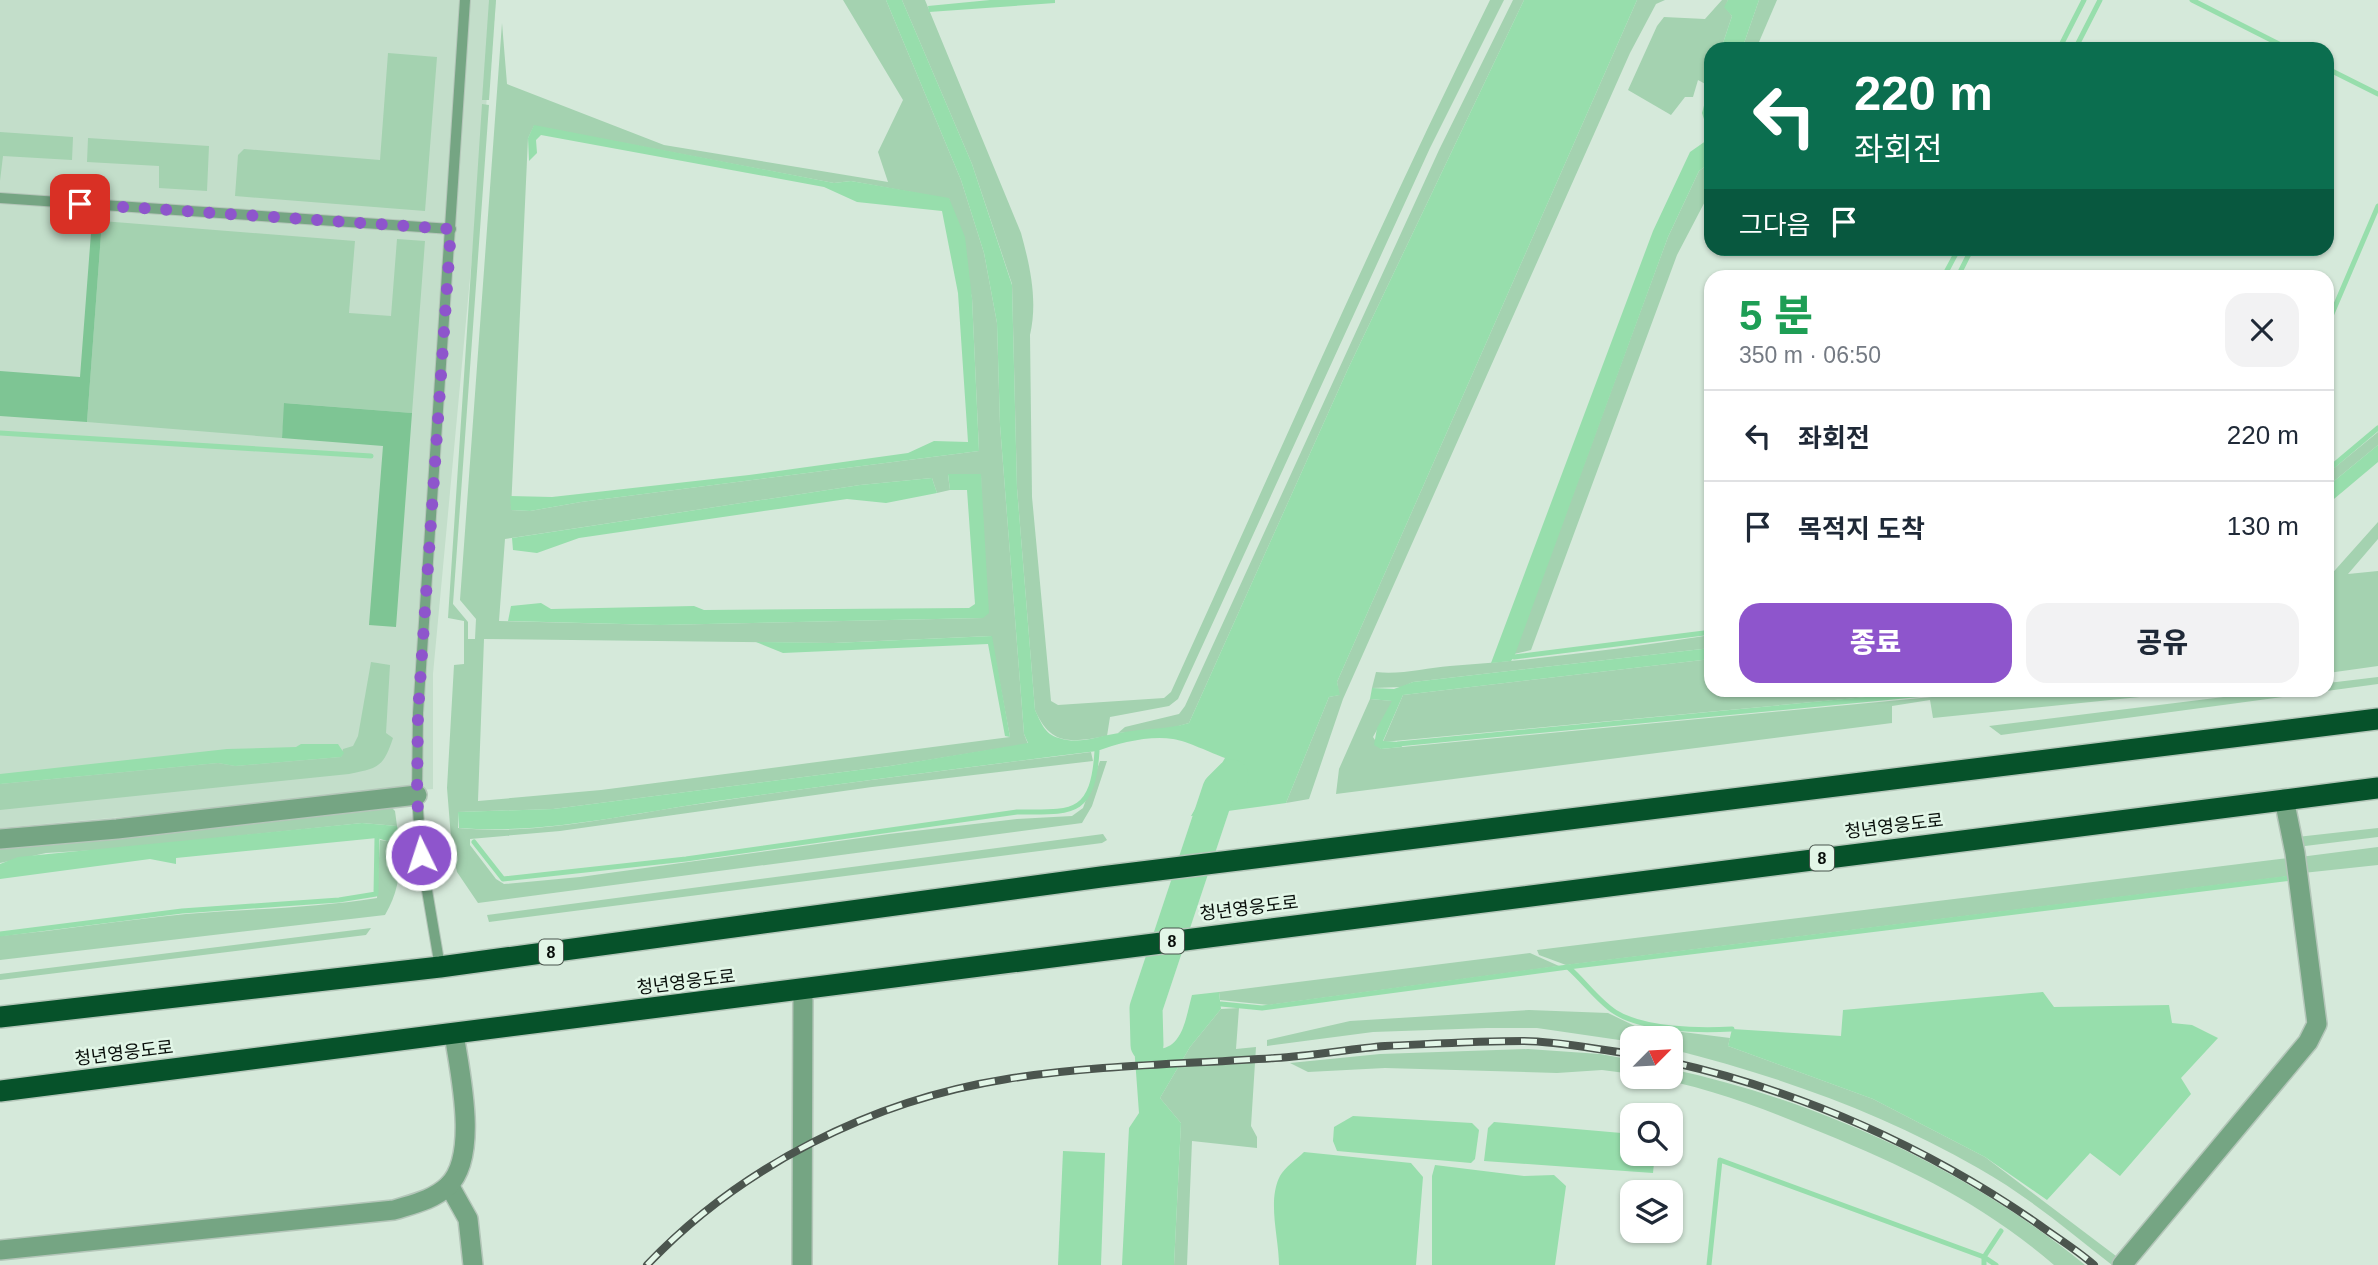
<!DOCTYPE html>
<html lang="ko">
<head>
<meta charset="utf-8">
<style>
	body { margin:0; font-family:Helvetica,"Noto Sans KR",sans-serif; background:#f2f2f3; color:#1f2937; height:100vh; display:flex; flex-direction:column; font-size:26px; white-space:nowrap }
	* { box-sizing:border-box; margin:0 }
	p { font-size:23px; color:#747a83 }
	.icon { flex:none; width:38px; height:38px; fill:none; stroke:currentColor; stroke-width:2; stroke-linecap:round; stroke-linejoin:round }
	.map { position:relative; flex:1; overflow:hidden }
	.panel { position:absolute; left:1704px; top:270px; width:630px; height:427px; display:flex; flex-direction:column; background:#fff; border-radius:21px; box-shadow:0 2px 5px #0004 }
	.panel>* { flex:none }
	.top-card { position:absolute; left:1704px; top:42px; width:630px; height:214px; border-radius:21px; box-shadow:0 2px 5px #0004; background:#0b6e4f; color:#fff; overflow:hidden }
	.needle { width:46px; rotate:66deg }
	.controls { position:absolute; left:1620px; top:1026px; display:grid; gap:14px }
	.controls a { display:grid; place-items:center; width:63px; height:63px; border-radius:14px; background:#fff; box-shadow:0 2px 5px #0004; font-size:35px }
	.pin { position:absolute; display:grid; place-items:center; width:60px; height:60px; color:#fff; margin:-30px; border-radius:14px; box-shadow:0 4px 10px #0006 }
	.me { position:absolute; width:77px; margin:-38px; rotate:356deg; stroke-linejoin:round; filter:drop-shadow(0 0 5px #0008) }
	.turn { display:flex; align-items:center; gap:24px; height:147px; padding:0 35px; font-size:32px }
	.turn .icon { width:91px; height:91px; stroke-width:2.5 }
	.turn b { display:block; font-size:49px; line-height:60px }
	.then { display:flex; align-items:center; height:66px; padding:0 35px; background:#0003; gap:14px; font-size:26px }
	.round { display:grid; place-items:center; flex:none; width:74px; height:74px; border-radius:21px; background:#f2f2f3 }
	.overview { display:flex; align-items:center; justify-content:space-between; height:119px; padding:0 35px }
	h1 { font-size:42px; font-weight:800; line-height:52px; color:#1e9e55 }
	.primary-button { display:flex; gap:14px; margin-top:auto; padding:14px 35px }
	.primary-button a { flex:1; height:80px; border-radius:21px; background:#8e55cc; color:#fff; font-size:28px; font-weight:800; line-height:80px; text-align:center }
	.primary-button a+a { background:#f2f2f3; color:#1f2937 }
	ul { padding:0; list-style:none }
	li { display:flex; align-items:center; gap:21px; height:91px; padding:0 35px; border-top:2px solid #e0e1e3 }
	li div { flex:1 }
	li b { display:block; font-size:26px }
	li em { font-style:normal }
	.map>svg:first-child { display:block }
</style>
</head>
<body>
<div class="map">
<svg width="2378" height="1265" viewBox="0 0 2378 1265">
	<rect width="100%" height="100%" fill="#d5e9da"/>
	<path fill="#c3deca" d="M0,0H496L433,674V789L0,828Z"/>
	<g fill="#a4d2b0" fill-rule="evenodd">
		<path d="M489,0H496L489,100H482Z"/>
		<path d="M843,0H886L961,180L984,253L997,323L1000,425L1024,734L1028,744L890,766L553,809L458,812V828C540,836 626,814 706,803C834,784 962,768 1091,752L1093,761L872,787L560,831L470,839V845L496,879L504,884L580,877L889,834L1017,819L1072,816L1083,808L1100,761H1107L1092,806L1082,823L478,903L457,872L452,850L447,788L454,665L464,664V621L448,618L482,104L489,105L453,604L468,622V639H475L476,619L460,600L502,23L507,84L664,145L888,182L878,152L903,100ZM534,126L834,183L851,181L949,199L972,298L979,451L581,502L530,511L511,510L528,138ZM981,474L983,618L660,625L499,621L505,539L860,485L932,478L937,493L950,490L948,475ZM991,636L1010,737L601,790L478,801L484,639L833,643Z"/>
		<path d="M902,0H925L1021,233C1030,266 1038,300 1030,335L1032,497L1051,701L1058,705L1164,698L1171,692C1276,461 1377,228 1490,0H1504L1430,148L1178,699L1169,706L1110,717L1107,736C1072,742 1051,747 1035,710L1017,488L1012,284L972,164Z"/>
		<path d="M1513,0H1524L1347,371L1189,723L1168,729L1118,733L1125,727L1179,714L1185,706L1439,150Z"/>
		<path d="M1637,0H1665L1656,4L1630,53L1343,699L1309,799L1286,803L1329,697L1339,695L1337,682Z"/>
		<path d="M1722,0H1728L1725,7L1732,16L1721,49H1712L1709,86L1698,80L1693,97H1685L1671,115L1628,90L1657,26L1664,17L1705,19Z"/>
		<path d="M1759,0H1777L1756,49H1742Z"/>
		<path d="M388,53L437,57L425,211L235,196L238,155L244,149L380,160Z"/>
		<path d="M0,132L73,137L72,160L3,156L0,181Z"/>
		<path d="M88,138L209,146L207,191L159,188V166L87,162Z"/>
		<path d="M1711,162V190L1677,255L1531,650L1514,654L1668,237L1699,171Z"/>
		<path d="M102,221L355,241L349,313L391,316L397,239L425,241L412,413L285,403L282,438L87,422Z"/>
		<path d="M2378,432V445L2328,486V473Z"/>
		<path d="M2378,522V539L2348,574L2378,571V666L2328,673V578Z"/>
		<path d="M1711,635V648L1413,682L1402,687L1372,688L1376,672C1400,675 1426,668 1450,666C1538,660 1625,648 1711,635Z"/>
		<path d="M1711,659L1712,690H1943L1383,742L1403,695Z"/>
		<path d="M371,662L390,665L386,733L393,738C383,768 378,768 349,774L0,810V784L218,763L235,766L341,757L343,749L353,746L358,736Z"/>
		<path d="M2378,677V684L2001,735L1989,726L2280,690H2328V683Z"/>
		<path d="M2006,690H2208L1933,718L1930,700L1892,706V723L1336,794L1339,769L1370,699L1393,701L1373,737L1381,749Z"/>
		<path d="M390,806L395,811L397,826L362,823L113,849L46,853L0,863V846Z"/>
		<path d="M2378,828V837L2297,847V837Z"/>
		<path d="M1103,834L1107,840L1102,843L489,922L487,915Z"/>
		<path d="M399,835C401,864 401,888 385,915L0,960V936C62,930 124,920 186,914C249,909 315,908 377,898L380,840L387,841Z"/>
		<path d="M2378,847V865L2303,873L2300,857Z"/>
		<path d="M2289,858L2291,876L1566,965L1539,955L1537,950Z"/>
		<path d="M371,928L366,935L0,980V974Z"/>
		<path d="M1530,953L1559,966L1269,1005L1220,1000L1219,992Z"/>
		<path d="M1239,1008L1236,1049L1256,1047L1251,1126L1257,1137V1148L1192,1141L1187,1265H1174L1181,1123L1160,1098L1190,1047L1221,1009Z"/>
		<path d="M1529,1010L1608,1013L1635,1026L1730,1038L1728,1046L1873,1099L1985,1157L2120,1259L2116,1265H2112C2069,1231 2026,1195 1978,1168C1883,1113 1778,1076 1671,1049V1038H1633V1042L1537,1028H1487L1373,1032L1267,1046V1040L1350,1021Z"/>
		<path d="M1528,1049L1600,1054L1633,1060V1074L1602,1070L1557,1073L1385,1068L1308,1072L1290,1063L1380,1054Z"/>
		<path d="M1671,1069C1820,1101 1967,1169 2085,1265H2054C1982,1203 1910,1169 1823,1133C1765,1109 1705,1086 1644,1076H1671Z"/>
	</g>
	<g fill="#7ec594">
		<path d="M92,220L102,221L87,422L0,416V371L80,377Z"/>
		<path d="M284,403L412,413L396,627L369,625L383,446L282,438Z"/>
	</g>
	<g fill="#97deac">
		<path d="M886,0H902L972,164L1012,285L1017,488L1035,710C1041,722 1044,734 1059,738C1079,745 1099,736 1119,733C1143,728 1166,730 1189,723L1347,371L1524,0H1637L1337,682L1340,695L1329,697L1286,803L1191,816L1225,758C1211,753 1187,741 1173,739C1150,735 1118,743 1097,751C970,767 843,783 717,801C633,813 544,835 459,828L458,812L553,809L890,766L1028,743L1024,734L1000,425L997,323L984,253L961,180Z"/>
		<path d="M990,0H1055V3L929,12L928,6Z"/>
		<path d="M1728,0H1759L1742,49H1721L1732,16L1724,7Z"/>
		<path d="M1711,79V162L1699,171L1668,237L1514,657L1511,661L1491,663L1653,231L1690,152L1710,138L1702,113Z"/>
		<path d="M534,125L834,183L851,181L949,198L965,237L972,298L979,451L581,502L530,511L511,510L510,496L552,497L749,475L908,453L934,441L968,442L958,293L942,211L857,202L824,187L541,135L536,140L537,153L529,161L528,138Z"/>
		<path d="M2378,445V462L2328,504V486Z"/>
		<path d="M948,474H981L989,613L983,618L660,625L508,621L511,606L541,603L551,609L694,606L704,610L969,608L975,604L967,490H950Z"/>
		<path d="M932,478L937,493L886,503L847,499L579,538L537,553L513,550L512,538L860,485Z"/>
		<path d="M992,636L1010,737L1005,736L988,644L783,653L756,642L833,643Z"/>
		<path d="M1711,648V659L1403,695L1383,741L1400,742L1402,747L1381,749L1374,745L1377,728L1392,701L1370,699L1372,688L1394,689L1413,682Z"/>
		<path d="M301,744H338L344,753L341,757L235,766L218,763L0,784V774L227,749L296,747Z"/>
		<path d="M362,823L397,826L399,835L387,841L377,838L176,858V864L150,859L0,879V864L18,857Z"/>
		<path d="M1219,992L1221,1009L1190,1047L1160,1098L1181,1123L1174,1265H1122L1129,1128L1139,1113L1134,1045L1138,1002L1164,999L1150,1049C1183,1053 1185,1020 1192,995Z"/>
		<path d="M2043,992L2054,1007L2169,1005L2172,1023L2192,1025L2218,1038L2181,1078L2191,1094L2120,1176L2090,1153L2047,1200L1985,1157L1873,1099L1728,1046L1732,1029L1841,1036L1843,1010Z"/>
		<path d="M1353,1116L1472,1123L1479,1130L1475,1159L1471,1163L1337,1151L1333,1141L1334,1127Z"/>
		<path d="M1494,1122L1633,1134V1153H1655L1653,1173L1484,1161L1488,1128Z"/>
		<path d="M1063,1151L1105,1153L1101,1265H1058Z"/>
		<path d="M1304,1152L1411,1163L1423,1177L1416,1265H1279C1279,1238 1267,1201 1280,1176C1285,1167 1297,1159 1304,1152Z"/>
		<path d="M1435,1165L1524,1176L1554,1175L1566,1186L1555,1265H1432V1176Z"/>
	</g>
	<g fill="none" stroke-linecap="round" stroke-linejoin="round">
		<g stroke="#97deac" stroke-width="5">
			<path d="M2192,0L2289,49"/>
			<path d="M2059,49L2084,0"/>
			<path d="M2075,49L2100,0"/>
			<path d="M2328,69L2378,94"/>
			<path d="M1944,276L1959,248"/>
			<path d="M1958,276L1972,248"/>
			<path d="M2328,323L2378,206"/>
			<path d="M0,433L371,456"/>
			<path d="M2328,470L2378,428"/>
			<path d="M1514,657L1712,632"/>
			<path d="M1398,744L1966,690"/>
			<path d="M474,842L503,879L686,859L1017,812C1071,812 1093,817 1097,751"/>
			<path d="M0,934L182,911L339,900L376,894L377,838"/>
			<path d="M1568,967C1584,981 1598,1001 1615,1012C1643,1030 1700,1031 1732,1029"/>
			<path d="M1221,1004L1262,1008L1568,967L2291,878"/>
			<path d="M1709,1265L1720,1160L1984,1257L1996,1265"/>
			<path d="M1984,1265V1257L2001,1231"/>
		</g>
		<path stroke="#97deac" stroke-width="33" d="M1147,1045L1146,1008L1219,789L1232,776"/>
		<defs>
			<g id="service">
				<path d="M0,198L451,229"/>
				<path d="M440,967L421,855L417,795L418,713L465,0"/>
			</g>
			<g id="minor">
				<path d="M0,839L117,829L417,795"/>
				<path d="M449,1185L468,1219L473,1265"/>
				<path d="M0,1250L394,1210C413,1204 433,1200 448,1186C479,1156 460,1073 454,1034"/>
				<path d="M802,1265L803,989"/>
				<path d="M2122,1265L2308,1042L2317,1024L2295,853L2284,799"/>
			</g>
			<g id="motorway">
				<path d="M0,1017L440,967L1101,877L2378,719"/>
				<path d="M0,1091L2378,788"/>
			</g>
		</defs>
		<use href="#service" stroke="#b4c6b9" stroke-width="12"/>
		<use href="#minor" stroke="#b4c6b9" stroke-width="22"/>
		<use href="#motorway" stroke="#b4c6b9" stroke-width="24"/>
		<use href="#service" stroke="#75a583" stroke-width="10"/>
		<use href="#minor" stroke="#75a583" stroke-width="19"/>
		<use href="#motorway" stroke="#06522a" stroke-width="21"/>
		<defs>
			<g id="rail">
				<path d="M1671,1062C1801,1091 1929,1148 2038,1224C2057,1238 2077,1250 2094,1265"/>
				<path d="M647,1265C741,1166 873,1100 1007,1079C1095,1065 1186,1064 1275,1058C1312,1056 1349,1049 1385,1046C1431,1044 1477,1041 1523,1041C1559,1041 1597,1050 1633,1054"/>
			</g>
		</defs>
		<use href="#rail" stroke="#4b554e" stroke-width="8"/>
		<use href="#rail" stroke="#e2f6e7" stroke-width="5" stroke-dasharray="16" stroke-linecap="butt"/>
	</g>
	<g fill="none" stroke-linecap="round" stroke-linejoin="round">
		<path stroke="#8e55cc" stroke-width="12" stroke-dasharray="0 21.6" d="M80,204L451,229L418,713L417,795L421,855"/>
	</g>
	<g text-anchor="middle" stroke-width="5" stroke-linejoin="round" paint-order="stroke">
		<g fill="#e2f6e7" stroke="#49544c" stroke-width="2">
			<rect x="1810" y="845.5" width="24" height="25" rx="5"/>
			<rect x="1160" y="928.5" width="24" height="25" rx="5"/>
			<rect x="539" y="939.5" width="24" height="25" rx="5"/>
		</g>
		<g font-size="16" font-weight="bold" fill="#080e0a">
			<text x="1822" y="864">8</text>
			<text x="1172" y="947">8</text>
			<text x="551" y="958">8</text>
		</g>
		<g font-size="18" fill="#080e0a" stroke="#e2f6e7">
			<text transform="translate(1894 826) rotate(-7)" y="6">청년영웅도로</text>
			<text transform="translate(1249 908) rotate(-7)" y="6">청년영웅도로</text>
			<text transform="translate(686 982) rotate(-7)" y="6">청년영웅도로</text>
			<text transform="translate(124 1053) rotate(-7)" y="6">청년영웅도로</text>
		</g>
	</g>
</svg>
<div class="controls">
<a><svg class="needle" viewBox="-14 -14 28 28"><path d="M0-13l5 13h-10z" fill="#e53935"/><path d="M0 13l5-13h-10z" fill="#747a83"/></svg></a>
<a><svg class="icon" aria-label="search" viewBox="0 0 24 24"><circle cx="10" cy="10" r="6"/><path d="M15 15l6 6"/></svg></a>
<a><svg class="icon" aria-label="layers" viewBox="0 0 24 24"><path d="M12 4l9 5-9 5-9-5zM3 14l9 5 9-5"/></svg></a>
</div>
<div class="pin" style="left:80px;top:204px;background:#d93025"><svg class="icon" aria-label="arrive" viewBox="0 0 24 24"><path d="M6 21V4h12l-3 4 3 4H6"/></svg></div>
<svg class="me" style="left:421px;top:855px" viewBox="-20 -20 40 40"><circle r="17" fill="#8e55cc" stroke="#fff" stroke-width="3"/><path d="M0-11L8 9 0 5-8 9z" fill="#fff"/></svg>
<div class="top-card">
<div class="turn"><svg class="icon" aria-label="left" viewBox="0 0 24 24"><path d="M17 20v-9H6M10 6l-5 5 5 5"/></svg><div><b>220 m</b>좌회전</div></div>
<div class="then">그다음<svg class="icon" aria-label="arrive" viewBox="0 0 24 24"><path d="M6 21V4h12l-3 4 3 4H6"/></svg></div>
</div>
<section class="panel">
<div class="overview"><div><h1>5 분</h1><p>350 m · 06:50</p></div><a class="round"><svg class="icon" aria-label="close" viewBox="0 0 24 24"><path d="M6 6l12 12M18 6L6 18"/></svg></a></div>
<ul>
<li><svg class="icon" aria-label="left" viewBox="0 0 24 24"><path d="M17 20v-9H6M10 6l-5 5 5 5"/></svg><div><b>좌회전</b></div><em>220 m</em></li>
<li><svg class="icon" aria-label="arrive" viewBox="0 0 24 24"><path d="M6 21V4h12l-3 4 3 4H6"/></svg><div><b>목적지 도착</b></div><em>130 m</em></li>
</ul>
<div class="primary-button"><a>종료</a><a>공유</a></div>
</section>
</div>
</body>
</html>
